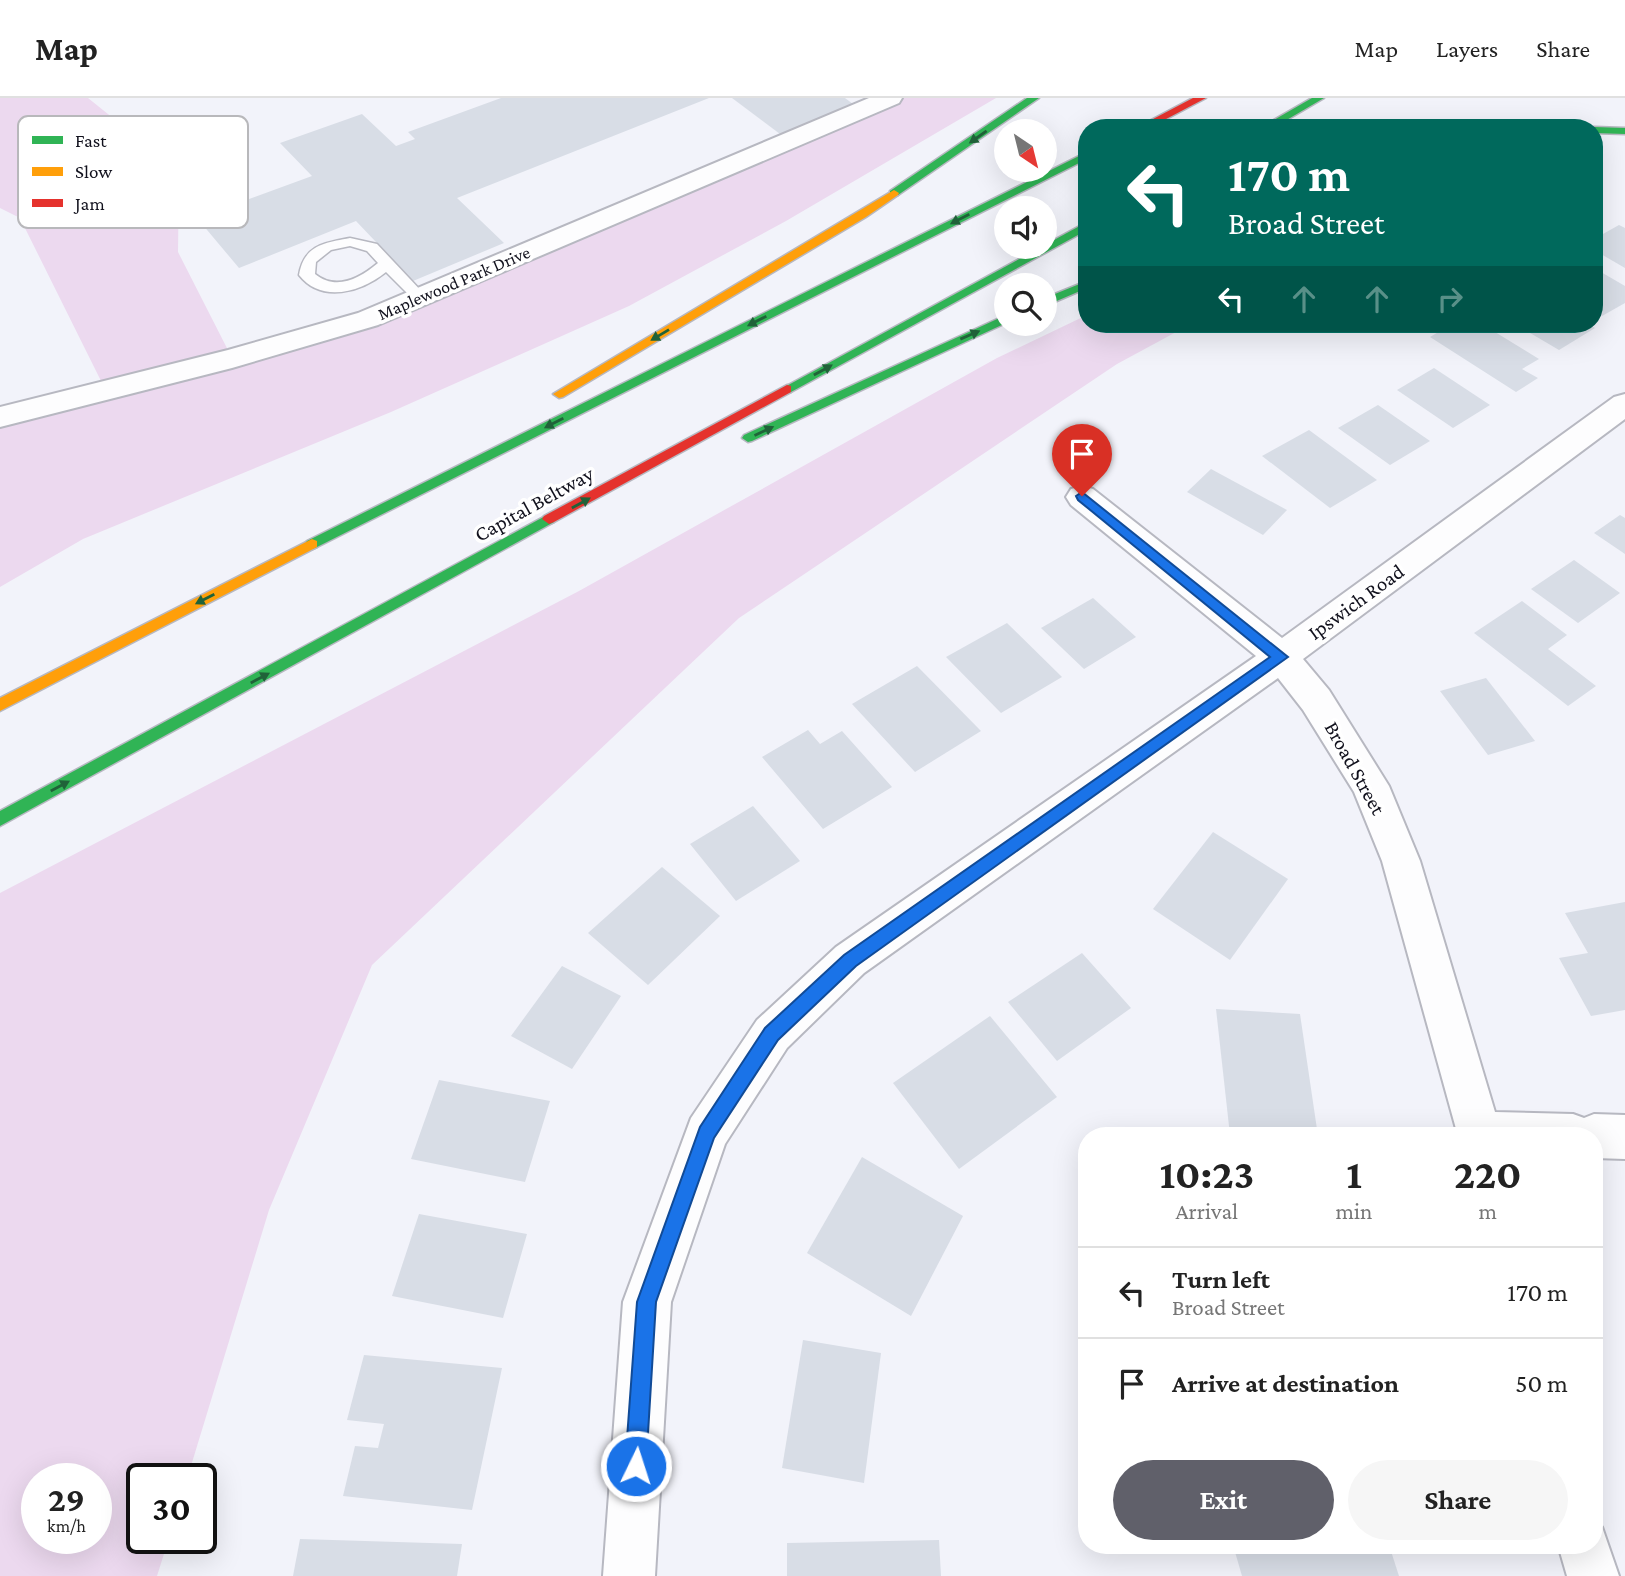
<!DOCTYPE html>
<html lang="en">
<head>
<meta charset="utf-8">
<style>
	body { margin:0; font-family:"Crimson Pro",serif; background:#f6f6f6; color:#222; height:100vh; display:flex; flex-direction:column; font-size:26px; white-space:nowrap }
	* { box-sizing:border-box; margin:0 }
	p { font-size:23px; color:#767676 }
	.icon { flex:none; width:38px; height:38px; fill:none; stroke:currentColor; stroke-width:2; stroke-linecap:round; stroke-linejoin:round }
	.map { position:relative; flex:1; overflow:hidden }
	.drawer { position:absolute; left:1078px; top:1029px; width:525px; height:427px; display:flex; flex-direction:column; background:#fff; border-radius:28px; box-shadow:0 7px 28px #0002 }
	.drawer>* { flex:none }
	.hud { position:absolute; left:1078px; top:21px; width:525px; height:214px; border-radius:28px; box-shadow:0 7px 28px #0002; background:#00695c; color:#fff; overflow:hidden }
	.needle { width:46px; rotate:145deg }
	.tools { position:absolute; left:994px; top:21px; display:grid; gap:14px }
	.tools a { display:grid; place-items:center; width:63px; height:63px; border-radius:50%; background:#fff; box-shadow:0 7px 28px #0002; font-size:35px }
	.speed { position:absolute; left:21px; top:1365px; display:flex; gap:14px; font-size:35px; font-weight:700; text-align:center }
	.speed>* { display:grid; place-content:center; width:91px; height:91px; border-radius:50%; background:#fff; box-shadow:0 7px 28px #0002; line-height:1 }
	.speed small { font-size:18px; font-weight:400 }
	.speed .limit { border:4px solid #111; border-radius:10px; background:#fff; color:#111 }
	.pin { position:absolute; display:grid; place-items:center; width:60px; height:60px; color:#fff; margin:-72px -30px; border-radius:50% 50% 50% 0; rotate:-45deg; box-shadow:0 0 7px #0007 }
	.pin .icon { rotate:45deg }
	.me { position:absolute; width:77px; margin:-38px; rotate:4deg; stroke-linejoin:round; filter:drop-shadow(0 0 5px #0008) }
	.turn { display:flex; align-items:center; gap:24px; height:147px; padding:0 35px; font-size:32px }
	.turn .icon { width:91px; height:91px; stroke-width:2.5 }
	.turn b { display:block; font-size:49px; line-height:60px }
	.lanes { display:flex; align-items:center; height:66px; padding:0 35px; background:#0003; justify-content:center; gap:35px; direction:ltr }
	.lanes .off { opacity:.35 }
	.eta { display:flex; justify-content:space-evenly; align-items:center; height:119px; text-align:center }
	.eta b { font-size:42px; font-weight:700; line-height:49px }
	.cta { display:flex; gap:14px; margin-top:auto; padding:14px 35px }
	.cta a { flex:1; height:80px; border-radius:42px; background:#60606a; color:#fff; font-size:28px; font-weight:700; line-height:80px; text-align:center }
	.cta a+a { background:#f6f6f6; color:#222 }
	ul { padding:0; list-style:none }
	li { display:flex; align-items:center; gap:21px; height:91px; padding:0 35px; border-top:2px solid #e0e0e0 }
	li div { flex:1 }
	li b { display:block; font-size:26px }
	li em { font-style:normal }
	header { display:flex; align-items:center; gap:42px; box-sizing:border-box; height:98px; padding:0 35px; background:#fff; border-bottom:2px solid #e0e0e0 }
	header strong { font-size:33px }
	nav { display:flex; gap:38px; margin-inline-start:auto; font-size:24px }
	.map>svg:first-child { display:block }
</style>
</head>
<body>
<header>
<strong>Map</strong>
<nav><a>Map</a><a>Layers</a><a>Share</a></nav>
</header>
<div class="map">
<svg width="1625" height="1478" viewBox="0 0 1625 1478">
	<rect width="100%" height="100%" fill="#f2f3fa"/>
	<g fill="#ecd9ef" fill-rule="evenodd">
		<path d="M0,0H88L179,73L178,154L232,260L368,221L890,0H996L786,123L629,208L391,314L83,441L0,489V319L105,291L20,120L0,110Z"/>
		<path d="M1087,217V226H1191L1117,266L739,520L372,867L269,1112L187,1381H142V1440H169L157,1478H0V795L579,493L997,260ZM37,1381H96V1440H37Z"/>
	</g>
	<g fill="#d8dde6">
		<path d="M501,0H709L457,100L504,145L413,183L356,123L239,170L197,120L312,78L280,45L362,16L396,48L415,41L408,34Z"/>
		<path d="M732,0H845L853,6L780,36Z"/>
		<path d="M1619,127L1625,130V170L1594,152V141Z"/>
		<path d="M1594,170L1625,188V205L1602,218L1594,214Z"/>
		<path d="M1452,226H1482L1539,261L1522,271L1538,280L1516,294L1430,239Z"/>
		<path d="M1536,226H1588L1595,230L1559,252L1525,232Z"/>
		<path d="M1434,270L1490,307L1453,330L1397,292Z"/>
		<path d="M1378,307L1430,343L1390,367L1338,330Z"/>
		<path d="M1309,332L1377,382L1330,410L1262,358Z"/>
		<path d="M1211,371L1287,412L1263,437L1187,394Z"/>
		<path d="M1620,417L1625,420V456L1594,435Z"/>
		<path d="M1574,462L1620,495L1578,525L1531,491Z"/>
		<path d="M1093,500L1136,539L1084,571L1041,530Z"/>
		<path d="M1522,503L1567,537L1548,551L1596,588L1568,608L1474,535Z"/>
		<path d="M1007,525L1062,579L1001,615L946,559Z"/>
		<path d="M917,568L981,633L915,674L852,606Z"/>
		<path d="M1486,580L1535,643L1488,657L1440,593Z"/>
		<path d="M808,632L820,646L842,633L892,689L823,731L762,659Z"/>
		<path d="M753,708L800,763L736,803L690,746Z"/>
		<path d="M1213,734L1288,781L1230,862L1153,811Z"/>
		<path d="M662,769L720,818L648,887L588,835Z"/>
		<path d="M1625,804V912L1591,918L1559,860L1588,855L1565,815Z"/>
		<path d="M1082,855L1131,910L1057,963L1008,904Z"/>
		<path d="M562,868L621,898L572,971L511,938Z"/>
		<path d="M1216,911L1300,916L1318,1038L1230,1037Z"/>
		<path d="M990,918L1057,999L959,1071L893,985Z"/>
		<path d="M439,982L550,1003L525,1084L411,1061Z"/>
		<path d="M862,1059L963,1118L911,1218L807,1155Z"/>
		<path d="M419,1116L527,1136L503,1220L392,1198Z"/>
		<path d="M803,1242L881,1255L864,1385L782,1370Z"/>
		<path d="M364,1257L502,1270L472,1412L343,1398L355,1348L378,1350L384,1326L347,1322Z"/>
		<path d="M300,1441L462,1446L457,1478H293Z"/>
		<path d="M939,1442L941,1478H787V1445Z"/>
		<path d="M1233,1447H1389L1399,1478H1242Z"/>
	</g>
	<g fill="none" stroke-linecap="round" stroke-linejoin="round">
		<defs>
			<path id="lane" d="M350,140L377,146L425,197L428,200L425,203H415L386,174C361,194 322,206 299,177C304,147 324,145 350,140ZM350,148L367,153L378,165C359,181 336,193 315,176L316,164L331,152Z"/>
			<g id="street">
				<path d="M869,0H902L899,5L378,227L232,270L0,329V309L228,252L358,215Z"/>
				<path d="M1625,296V321L1303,561L1329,592L1389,688L1420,763L1495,1014L1573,1016L1584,1020L1594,1016L1625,1017V1061L1594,1060V1038H1458L1382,763L1354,694L1303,612L1278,580L864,875L787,950L725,1046L671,1204L655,1478H603L623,1204L691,1020L757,922L836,849L1256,558L1071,407L1066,399L1071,391L1082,388L1093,391L1282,540L1614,299Z"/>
				<path d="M1594,1425L1602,1429L1619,1478H1567L1558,1447H1594Z"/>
			</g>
			<g id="fast">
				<path d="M1027,0H1039L898,97H890V93Z"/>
				<path d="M1312,0H1324L1273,30H1260Z"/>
				<path d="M1594,29L1625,30V36L1594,35V30H1591Z"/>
				<path d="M1087,54V61L317,449L312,451L305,446L307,443Z"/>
				<path d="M1087,124V132L791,294L787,295L781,291Z"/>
				<path d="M1087,183V190L1045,208V200Z"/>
				<path d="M1006,217V225L752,343L748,344L742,340L744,337Z"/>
				<path d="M549,416L554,418V424L0,728V713Z"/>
			</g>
			<g id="slow">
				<path d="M894,92L899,95L898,97L866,119L563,299L559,300L553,296Z"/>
				<path d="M312,441L317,443V449L0,613V600Z"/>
			</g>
			<g id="jam">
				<path d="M1193,0H1206L1149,30H1136Z"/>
				<path d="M787,287L791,288V294L554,424L549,426L542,421L544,418Z"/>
			</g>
		</defs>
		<use href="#lane" stroke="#b7b8c1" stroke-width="3"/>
		<use href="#street" stroke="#b7b8c1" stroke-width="4"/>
		<use href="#fast" stroke="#b7b8c1" stroke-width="3"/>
		<use href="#slow" stroke="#b7b8c1" stroke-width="3"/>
		<use href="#jam" stroke="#b7b8c1" stroke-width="3"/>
		<use href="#lane" fill="#fdfdfe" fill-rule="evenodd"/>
		<use href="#street" fill="#fdfdfe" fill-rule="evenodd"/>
		<use href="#fast" fill="#30b455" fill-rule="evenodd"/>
		<use href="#slow" fill="#ff9f0a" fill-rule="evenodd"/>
		<use href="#jam" fill="#e5322d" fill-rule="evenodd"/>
	</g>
	<defs><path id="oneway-solid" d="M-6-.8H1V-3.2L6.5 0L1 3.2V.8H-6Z" transform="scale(1.75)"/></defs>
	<g fill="#206239">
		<use href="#oneway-solid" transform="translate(978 39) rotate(145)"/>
		<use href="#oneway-solid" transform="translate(960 121) rotate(153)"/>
		<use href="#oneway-solid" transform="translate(757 223) rotate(153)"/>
		<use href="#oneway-solid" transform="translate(660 237) rotate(149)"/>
		<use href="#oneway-solid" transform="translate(970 237) rotate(-23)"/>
		<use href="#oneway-solid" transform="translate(823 272) rotate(-29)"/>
		<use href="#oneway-solid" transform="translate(554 325) rotate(153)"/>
		<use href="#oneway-solid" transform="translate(764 333) rotate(-25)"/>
		<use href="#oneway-solid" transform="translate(581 405) rotate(-29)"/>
		<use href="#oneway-solid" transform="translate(205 501) rotate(153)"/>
		<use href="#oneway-solid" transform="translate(260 580) rotate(-28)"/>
		<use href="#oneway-solid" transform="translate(60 688) rotate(-28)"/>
	</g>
	<path fill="#1a73e8" stroke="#114b97" stroke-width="2" d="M1082,394L1288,559L856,868L778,942L714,1040L656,1204L646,1368L643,1376L636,1379L629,1376L625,1368L637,1204L700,1029L765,930L844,857L1270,559L1078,402L1076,398Z"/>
	<g text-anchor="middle" stroke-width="7" stroke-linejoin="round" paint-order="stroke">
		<g font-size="18" fill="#11111d" stroke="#fff">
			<text transform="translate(454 185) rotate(-23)" y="6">Maplewood Park Drive</text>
		</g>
		<g font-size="21" fill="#11111d" stroke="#fff">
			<text transform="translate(534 406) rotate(-29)" y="7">Capital Beltway</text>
			<text transform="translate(1356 504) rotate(-36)" y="7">Ipswich Road</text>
			<text transform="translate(1355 670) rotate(61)" y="7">Broad Street</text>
		</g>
	</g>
	<rect x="18" y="18" width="230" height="112" rx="10" fill="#fff" stroke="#b8b8bb" stroke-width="2"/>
	<rect x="32" y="38" width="31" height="8" fill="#30b455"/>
	<rect x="32" y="69" width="31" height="9" fill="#ff9f0a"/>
	<rect x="32" y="101" width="31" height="8" fill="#e5322d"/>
	<g font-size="19" fill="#11111d">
		<text x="75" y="49">Fast</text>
		<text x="75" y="80">Slow</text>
		<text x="75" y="112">Jam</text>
	</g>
</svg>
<div class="tools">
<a><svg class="needle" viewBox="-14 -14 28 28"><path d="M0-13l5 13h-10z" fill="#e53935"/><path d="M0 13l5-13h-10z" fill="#767676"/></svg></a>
<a><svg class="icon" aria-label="sound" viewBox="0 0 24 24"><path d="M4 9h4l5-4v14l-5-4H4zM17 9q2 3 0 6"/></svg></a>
<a><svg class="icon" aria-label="search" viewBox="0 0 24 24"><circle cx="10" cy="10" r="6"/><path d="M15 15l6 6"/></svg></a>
</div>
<div class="speed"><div>29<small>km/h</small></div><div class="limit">30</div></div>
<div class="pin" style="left:1082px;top:398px;background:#d93025"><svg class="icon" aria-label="arrive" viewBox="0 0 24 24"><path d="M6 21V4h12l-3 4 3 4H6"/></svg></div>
<svg class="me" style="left:636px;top:1368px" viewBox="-20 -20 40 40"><circle r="17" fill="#1a73e8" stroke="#fff" stroke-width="3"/><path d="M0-11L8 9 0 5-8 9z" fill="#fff"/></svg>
<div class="hud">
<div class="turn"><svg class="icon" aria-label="left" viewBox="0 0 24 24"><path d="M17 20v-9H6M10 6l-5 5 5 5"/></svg><div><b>170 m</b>Broad Street</div></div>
<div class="lanes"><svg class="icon" aria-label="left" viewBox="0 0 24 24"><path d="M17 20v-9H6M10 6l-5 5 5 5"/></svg><svg class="icon off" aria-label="ahead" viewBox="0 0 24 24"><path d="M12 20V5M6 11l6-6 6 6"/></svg><svg class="icon off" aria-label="ahead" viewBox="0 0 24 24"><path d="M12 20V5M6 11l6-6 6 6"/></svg><svg class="icon off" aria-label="right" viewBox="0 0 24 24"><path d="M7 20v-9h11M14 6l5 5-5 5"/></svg></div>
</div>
<section class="drawer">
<div class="eta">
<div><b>10:23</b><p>Arrival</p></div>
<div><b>1</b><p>min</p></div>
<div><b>220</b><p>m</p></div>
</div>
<ul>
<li><svg class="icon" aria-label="left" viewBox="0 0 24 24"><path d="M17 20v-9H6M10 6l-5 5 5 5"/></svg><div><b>Turn left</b><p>Broad Street</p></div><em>170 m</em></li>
<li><svg class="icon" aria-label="arrive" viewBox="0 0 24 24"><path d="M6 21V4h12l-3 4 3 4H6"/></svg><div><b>Arrive at destination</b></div><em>50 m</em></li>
</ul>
<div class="cta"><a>Exit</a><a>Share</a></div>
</section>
</div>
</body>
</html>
